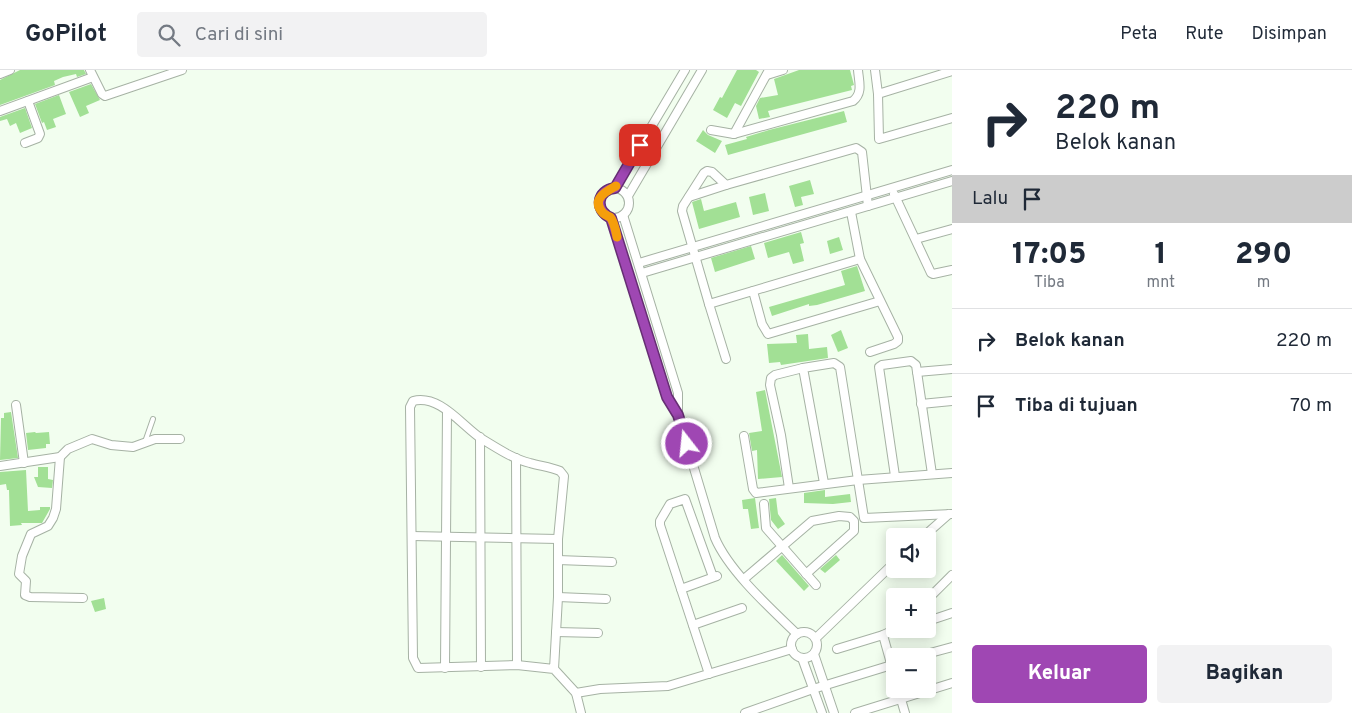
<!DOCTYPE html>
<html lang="id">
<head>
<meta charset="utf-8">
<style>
	body { margin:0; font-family:Overpass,sans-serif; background:#f2f2f3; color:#1f2937; height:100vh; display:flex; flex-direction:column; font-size:19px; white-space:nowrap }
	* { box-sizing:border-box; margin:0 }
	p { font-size:16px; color:#747a83 }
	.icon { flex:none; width:28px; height:28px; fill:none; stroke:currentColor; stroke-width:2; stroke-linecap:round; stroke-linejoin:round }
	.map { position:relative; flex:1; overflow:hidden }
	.panel { display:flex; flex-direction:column; background:#fff; width:400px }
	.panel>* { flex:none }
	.top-card { background:#fff; color:#1f2937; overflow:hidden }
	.fabs { position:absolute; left:886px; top:458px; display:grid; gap:10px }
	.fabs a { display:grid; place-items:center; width:50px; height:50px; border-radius:5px; background:#fff; box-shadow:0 2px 12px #0003; font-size:25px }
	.pin { position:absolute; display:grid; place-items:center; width:42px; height:42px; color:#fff; margin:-21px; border-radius:10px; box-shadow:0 2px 8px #0006 }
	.me { position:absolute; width:55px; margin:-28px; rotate:344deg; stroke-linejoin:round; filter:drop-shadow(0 0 4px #0008) }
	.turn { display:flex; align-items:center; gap:18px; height:105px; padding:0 20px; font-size:22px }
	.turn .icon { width:65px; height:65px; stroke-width:2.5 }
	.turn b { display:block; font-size:35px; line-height:42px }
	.then { display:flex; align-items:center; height:48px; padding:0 20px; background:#0003; gap:10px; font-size:19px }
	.eta { display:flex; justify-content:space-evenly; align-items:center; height:85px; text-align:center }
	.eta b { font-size:30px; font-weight:800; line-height:35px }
	.cta { display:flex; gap:10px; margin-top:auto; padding:10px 20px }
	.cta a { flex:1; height:58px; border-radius:5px; background:#9f47b3; color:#fff; font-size:20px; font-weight:800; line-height:58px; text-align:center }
	.cta a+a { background:#f2f2f3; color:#1f2937 }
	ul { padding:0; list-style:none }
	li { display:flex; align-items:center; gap:15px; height:65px; padding:0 20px; border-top:1px solid #e0e1e3 }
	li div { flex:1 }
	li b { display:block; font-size:19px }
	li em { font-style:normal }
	header { display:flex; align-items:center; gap:30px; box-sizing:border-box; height:70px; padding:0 25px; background:#fff; border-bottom:1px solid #e0e1e3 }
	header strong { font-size:24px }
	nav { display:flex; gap:28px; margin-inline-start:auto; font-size:18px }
	.search { width:350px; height:45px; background:#f2f2f3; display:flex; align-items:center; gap:12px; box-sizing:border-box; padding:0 18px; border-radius:5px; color:#747a83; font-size:19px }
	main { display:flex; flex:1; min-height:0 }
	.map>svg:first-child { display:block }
</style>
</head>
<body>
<header>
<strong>GoPilot</strong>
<div class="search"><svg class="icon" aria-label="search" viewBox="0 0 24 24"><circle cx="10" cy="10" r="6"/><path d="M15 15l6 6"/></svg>Cari di sini</div>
<nav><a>Peta</a><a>Rute</a><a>Disimpan</a></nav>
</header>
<main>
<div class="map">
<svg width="952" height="643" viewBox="0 0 952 643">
	<rect width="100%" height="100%" fill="#f2feef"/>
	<g fill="#a2e095">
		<path d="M20,0H84L86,4L77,7L76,4L63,7L54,11L55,15L0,35V10Z"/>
		<path d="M737,0H756L759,2L741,36L735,33L727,48L713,40L720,27L722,28Z"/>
		<path d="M799,0H850L854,15L851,16L852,20L768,41L770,47L759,49L756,36L760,28L778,25L774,9Z"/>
		<path d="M91,14L100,30L86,36L89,43L80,47L69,22Z"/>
		<path d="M59,25L66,44L53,49L56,57L47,60L44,52L42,53L35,34Z"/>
		<path d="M25,38L32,58L20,63L16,53L10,56L7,49L0,51V47Z"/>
		<path d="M844,41L847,52L728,85L725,75L747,69L746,67L769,60Z"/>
		<path d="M703,60L708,65L722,71L715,83L696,71Z"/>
		<path d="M810,110L814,124L801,127L803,135L795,137L789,116Z"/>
		<path d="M765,123L769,141L753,145L749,127Z"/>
		<path d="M701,129L704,141L736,132L740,147L699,159L692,132Z"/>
		<path d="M801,162L804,173L800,174L804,191L793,194L789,182L768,188L764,173Z"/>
		<path d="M839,167L843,180L830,184L827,171Z"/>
		<path d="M751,176L755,189L715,202L711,188Z"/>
		<path d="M857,196L865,221L817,235L809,236V234L772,246L769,237L845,215L841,201Z"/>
		<path d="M841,260L848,278L838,282L831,265Z"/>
		<path d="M808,264L809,279L827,277L828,288L781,295L780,292L769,293L767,274L797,273L796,265Z"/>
		<path d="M765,320L782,407L758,409L757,380L752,381L749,363L762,361L756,322Z"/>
		<path d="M11,342L18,388L0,390L1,348H4V343Z"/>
		<path d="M35,362L36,363L49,362L50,374H46V378L28,380L26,363Z"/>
		<path d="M38,397H48V409L53,410L52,418L38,417L34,407H38Z"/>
		<path d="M26,400L28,441L40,440V437H50V439L42,453H21L22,455L10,456L9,420H7L6,414L0,415V402Z"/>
		<path d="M825,420V427L850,424L851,432L833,434L804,433V423Z"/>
		<path d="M755,428L759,458L751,459L748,439H743L742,430Z"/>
		<path d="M776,428L778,444L785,454L778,459L771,450L769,429Z"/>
		<path d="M782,485L809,516L804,521L776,491Z"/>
		<path d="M836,485L840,490L825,503L820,499Z"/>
		<path d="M104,528L106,539L95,542L91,531Z"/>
	</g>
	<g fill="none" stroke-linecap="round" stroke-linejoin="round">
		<defs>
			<path id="service" d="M145,372L153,349"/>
			<g id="minor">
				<path d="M90,0L102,24L105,26L182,0"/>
				<path d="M875,0L878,24L952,1"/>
				<path d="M0,4L10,0"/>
				<path d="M767,5L783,0"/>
				<path d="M878,24L879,69L952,48"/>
				<path d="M0,41L93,7"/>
				<path d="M711,60L734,64L769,0"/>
				<path d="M734,64L853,31C863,23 859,12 858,0"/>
				<path d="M25,73L38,68L40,64L28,31"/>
				<circle cx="614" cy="133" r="15"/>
				<path d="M615,118L685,0"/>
				<path d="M894,124L931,203L933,204L952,200"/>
				<path d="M628,126L702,0"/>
				<path d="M689,127L726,115"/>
				<path d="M868,136L862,82L856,78L726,115L712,102L707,101L704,103L683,136L682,141L709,234L860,189L898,267V271L894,274L870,282"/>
				<path d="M851,142L860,189"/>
				<path d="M623,145L678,323V345L715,468C729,501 770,538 797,564"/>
				<path d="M611,148L667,327L678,345"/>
				<path d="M916,169L952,159"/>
				<path d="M639,193L952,100"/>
				<path d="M642,203L952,111"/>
				<path d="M753,221L762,254L768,264L880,231"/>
				<path d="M709,234L726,289"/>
				<path d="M917,302L952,299"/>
				<path d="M921,334L952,331"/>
				<path d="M16,335L24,393"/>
				<path d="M744,366L753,419L756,423L858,410L864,448L952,444"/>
				<path d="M480,367L481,597"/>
				<path d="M60,387L56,439L53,448L48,456L31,464L22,486L19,504L26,511L25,525L30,527L83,528"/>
				<path d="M516,388L517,595"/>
				<path d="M0,396L60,387L68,379L92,369L111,375L133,377L155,369H180"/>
				<path d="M895,406L879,297L882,295L911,291L916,295L932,404"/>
				<path d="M824,413L803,298L834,293L840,297L858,410L952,403"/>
				<path d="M789,418L781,365L770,315L771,308L775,305L803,298"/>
				<path d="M764,434L766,458L816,515"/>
				<path d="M412,466L558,469"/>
				<path d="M924,466L949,444"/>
				<path d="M558,490L612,492"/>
				<path d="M713,507L685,429L670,434L660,451V455L681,519L717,506"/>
				<path d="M744,509L812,451L839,446L850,447L854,451V461L806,504"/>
				<path d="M681,519L709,604"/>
				<path d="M558,527L606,529"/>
				<path d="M928,529L952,505"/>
				<path d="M928,551L952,543"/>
				<path d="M693,555L742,538"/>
				<circle cx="804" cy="575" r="13"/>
				<path d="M556,562L598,563"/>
				<path d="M883,565L895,608"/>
				<path d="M816,568L895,492"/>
				<path d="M837,579L883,565L896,559"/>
				<path d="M814,584L834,643"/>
				<path d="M919,586L952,577"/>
				<path d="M802,588L822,643"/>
				<path d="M445,598L447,341"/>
				<path d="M554,599L558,527V469L564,406L560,401C550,397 540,396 530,393C513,389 497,378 482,369C462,356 440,324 413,331L410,337L413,588L418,598L517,595L554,599L576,623L581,643"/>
				<path d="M898,619L905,643"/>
				<path d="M576,623L600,619L668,616L792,579"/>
				<path d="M745,643L813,619L895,594"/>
				<path d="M855,643L952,613"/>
			</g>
		</defs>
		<use href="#service" stroke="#a6b2a4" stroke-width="6"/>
		<use href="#minor" stroke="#a6b2a4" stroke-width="10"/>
		<use href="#service" stroke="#fff" stroke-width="4"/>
		<use href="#minor" stroke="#fff" stroke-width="8"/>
	</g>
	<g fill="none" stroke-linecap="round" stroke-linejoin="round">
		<defs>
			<path id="route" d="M640,75L615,118C597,120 594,140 611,148L667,327L678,345L687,374"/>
		</defs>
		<use href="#route" stroke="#672e74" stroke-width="12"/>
		<use href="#route" stroke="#9f47b3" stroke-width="9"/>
		<path stroke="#f59e0b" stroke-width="9" d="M616,116C607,121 590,129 603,143C605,145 608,146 610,147C614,151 616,162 617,167"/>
	</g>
</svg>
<div class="fabs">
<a><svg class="icon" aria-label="sound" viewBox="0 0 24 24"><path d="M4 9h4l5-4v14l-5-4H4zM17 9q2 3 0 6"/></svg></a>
<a>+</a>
<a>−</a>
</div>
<div class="pin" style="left:640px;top:75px;background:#d93025"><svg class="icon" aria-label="arrive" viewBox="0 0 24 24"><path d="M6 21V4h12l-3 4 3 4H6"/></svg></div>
<svg class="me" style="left:687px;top:374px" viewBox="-20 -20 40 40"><circle r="17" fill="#9f47b3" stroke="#fff" stroke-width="3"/><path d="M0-11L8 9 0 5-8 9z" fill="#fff"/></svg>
</div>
<section class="panel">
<div class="top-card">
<div class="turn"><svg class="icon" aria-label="right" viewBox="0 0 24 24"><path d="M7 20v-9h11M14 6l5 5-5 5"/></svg><div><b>220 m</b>Belok kanan</div></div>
<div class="then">Lalu<svg class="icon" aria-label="arrive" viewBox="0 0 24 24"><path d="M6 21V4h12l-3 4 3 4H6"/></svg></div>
</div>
<div class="eta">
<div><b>17:05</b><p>Tiba</p></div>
<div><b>1</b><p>mnt</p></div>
<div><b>290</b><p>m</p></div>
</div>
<ul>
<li><svg class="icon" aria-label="right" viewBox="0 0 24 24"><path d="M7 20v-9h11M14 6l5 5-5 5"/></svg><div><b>Belok kanan</b></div><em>220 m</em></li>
<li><svg class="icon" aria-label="arrive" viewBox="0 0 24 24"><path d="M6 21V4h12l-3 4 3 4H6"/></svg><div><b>Tiba di tujuan</b></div><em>70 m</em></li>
</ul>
<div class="cta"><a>Keluar</a><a>Bagikan</a></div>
</section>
</main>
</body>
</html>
